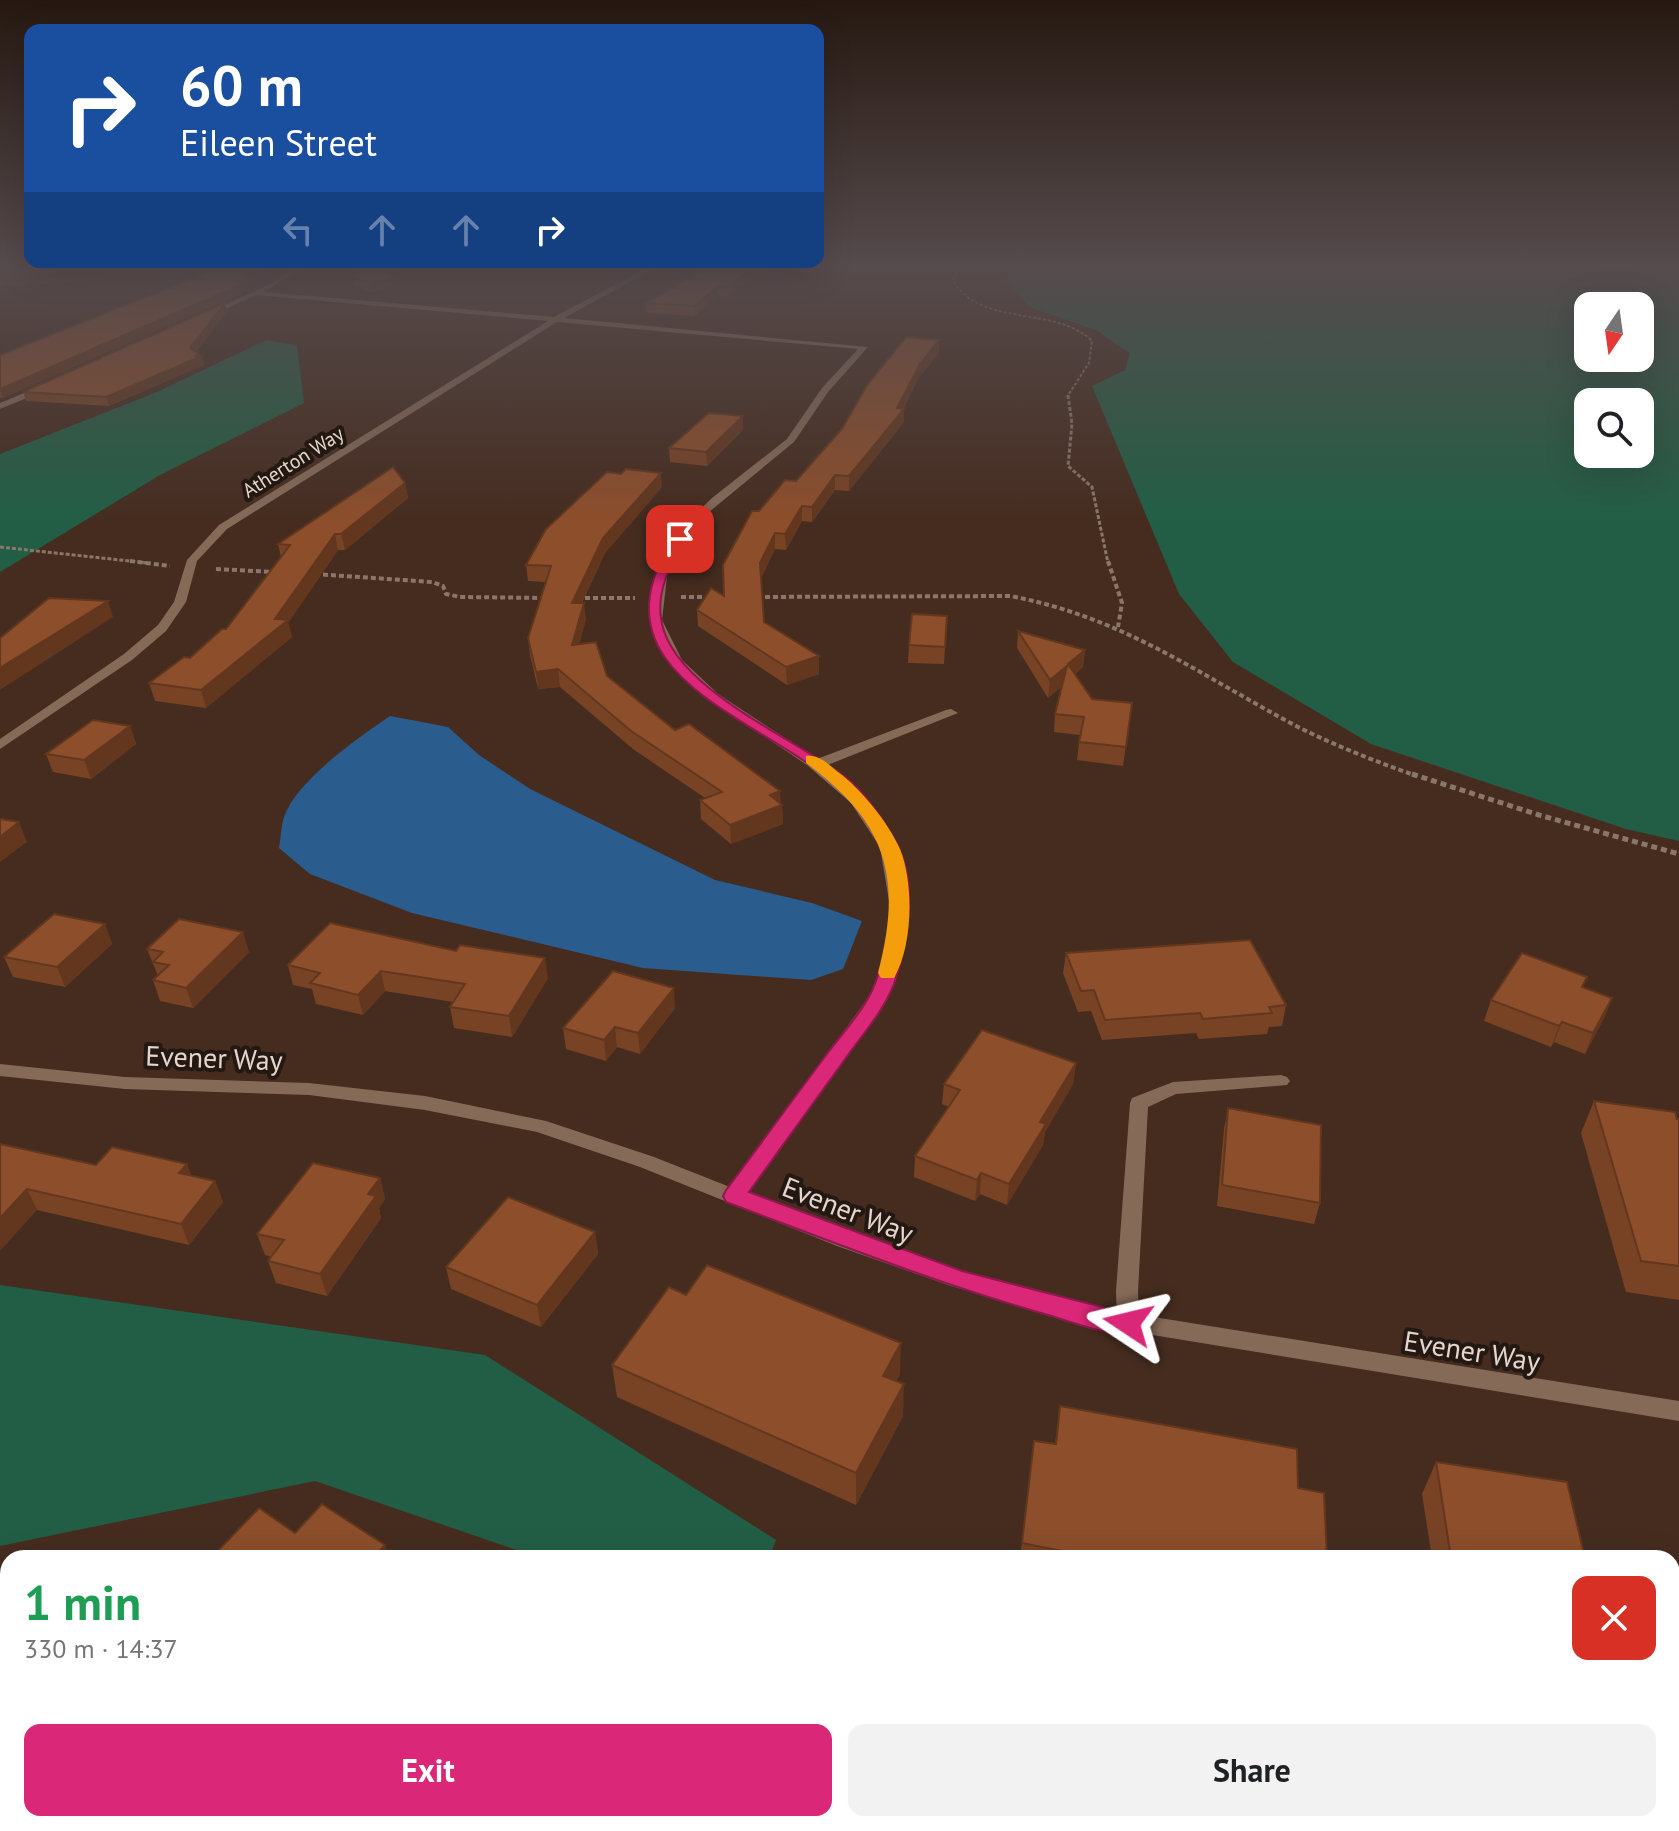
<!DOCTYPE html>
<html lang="en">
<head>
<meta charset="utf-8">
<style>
	body { margin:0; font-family:"PT Sans",sans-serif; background:#f2f2f2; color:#202124; height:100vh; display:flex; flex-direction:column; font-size:30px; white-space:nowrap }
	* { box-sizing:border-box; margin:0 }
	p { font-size:26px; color:#757577 }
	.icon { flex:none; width:44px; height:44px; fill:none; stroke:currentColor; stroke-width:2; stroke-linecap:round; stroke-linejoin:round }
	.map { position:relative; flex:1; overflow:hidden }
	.drawer { position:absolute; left:0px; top:1550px; width:1680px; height:282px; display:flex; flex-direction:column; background:#fff; border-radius:24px 24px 0 0; box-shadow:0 8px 32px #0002 }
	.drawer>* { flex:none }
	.banner { position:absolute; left:24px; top:24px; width:800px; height:244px; border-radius:16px; box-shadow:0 8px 32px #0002; background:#1a4fa0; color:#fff; overflow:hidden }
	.needle { width:52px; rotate:193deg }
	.buttons { position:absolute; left:1574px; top:292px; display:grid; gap:16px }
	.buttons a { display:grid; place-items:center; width:80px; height:80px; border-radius:16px; background:#fff; box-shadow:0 8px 32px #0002; font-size:40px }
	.pin { position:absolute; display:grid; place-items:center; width:68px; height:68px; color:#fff; margin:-34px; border-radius:16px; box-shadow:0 4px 12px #0006 }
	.me { position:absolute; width:88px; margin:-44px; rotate:280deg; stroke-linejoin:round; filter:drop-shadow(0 0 6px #0008) }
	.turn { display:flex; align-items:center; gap:28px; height:168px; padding:0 24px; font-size:36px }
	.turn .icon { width:104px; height:104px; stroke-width:2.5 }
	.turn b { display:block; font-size:56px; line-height:68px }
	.lanes { display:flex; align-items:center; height:76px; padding:0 24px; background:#0003; justify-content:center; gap:40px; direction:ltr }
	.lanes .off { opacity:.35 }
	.round { display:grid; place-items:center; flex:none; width:84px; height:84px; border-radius:16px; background:#f2f2f2 }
	.summary { display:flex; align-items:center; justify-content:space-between; height:136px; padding:0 24px }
	h1 { font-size:48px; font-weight:700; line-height:60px; color:#1e9e55 }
	.button { display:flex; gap:16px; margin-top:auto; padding:16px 24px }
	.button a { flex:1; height:92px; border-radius:16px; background:#db2777; color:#fff; font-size:32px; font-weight:700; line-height:92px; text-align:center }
	.button a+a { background:#f2f2f2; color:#202124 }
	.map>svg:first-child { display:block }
</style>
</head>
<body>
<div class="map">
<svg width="1679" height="1831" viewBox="0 0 1679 1831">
	<rect width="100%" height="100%" fill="#452c1f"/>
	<g fill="#225e45" fill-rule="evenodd">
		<path d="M1011,265H1679V841L1626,829L1371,744L1233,662L1179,594L1092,386L1125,370L1130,353L1096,330L1029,307L1006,281ZM1640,306V358H1588V306ZM1588,402H1640V454H1588Z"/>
		<path d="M266,340L297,345L304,403L160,475L0,572V454L157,392Z"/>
		<path d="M0,1285L485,1355L776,1540L769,1558H540L315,1481L0,1546Z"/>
	</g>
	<path fill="#2a5d8e" d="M390,716L448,727L479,755L530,789L715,880L812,903L862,921L843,969L811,980L643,968L412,913L310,874L279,848C281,838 281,826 284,817C297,780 359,737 390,716Z"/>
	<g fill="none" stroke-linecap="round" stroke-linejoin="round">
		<path stroke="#8b766b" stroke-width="2" stroke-dasharray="3 2" stroke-linecap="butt" d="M963,265L953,280C981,329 1054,304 1092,341L1089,363L1067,397"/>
		<g stroke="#8b766b" stroke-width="3" stroke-dasharray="4 2" stroke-linecap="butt">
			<path d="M1068,395L1072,424L1068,466L1092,487L1108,563"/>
			<path d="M0,547L148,563"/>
		</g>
		<g stroke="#8b766b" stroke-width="4" stroke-dasharray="5 3" stroke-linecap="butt">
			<path d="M130,561L170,566"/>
			<path d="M1108,561L1122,603L1118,627"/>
			<path d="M216,569L274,572"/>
			<path d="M315,574L432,582L443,586L446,594L460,597L547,598"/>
			<path d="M681,597H711"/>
			<path d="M757,597L1010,596C1123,617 1200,675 1298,727C1336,746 1377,762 1417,776"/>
			<path d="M577,598H635"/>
		</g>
		<path stroke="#8b766b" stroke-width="5" stroke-dasharray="6 4" stroke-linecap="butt" d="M1412,774L1539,815L1679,854"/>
		<path fill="#856a58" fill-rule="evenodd" d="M1281,1075L1287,1077L1290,1081L1287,1085L1176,1094L1148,1107L1138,1291L1139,1323L1136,1329L1128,1332L1120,1329L1117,1323L1116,1291L1130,1103L1132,1098L1173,1082Z"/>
		<g fill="#856a58" fill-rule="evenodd">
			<path d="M299,265H307L264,292L554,317L652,265H661L564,318L868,347L828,392L794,442L703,517L677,549L668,568L662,620L682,660L718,694L817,759L946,710L951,709L958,713L825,766C854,790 874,810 893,844C898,852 898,864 900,873C909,922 906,966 879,1009L747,1193L851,1234L960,1272L1085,1306L1679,1401V1421L1085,1324L951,1286L837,1246L640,1167L537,1132L425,1110L309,1095L125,1089L0,1076V1064L125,1077L309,1083L425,1096L546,1121L654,1157L730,1187L871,994L885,956L890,907L880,847L851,803L807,765L709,699L670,662L650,620L656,568L680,529L712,498L787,439L822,388L858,349L557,322L227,529L197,561L186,602L166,631L132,660L0,749V739L124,654L158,625L174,602L187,560L219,525L548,321L256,295L209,317L202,315L273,283Z"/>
			<path d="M43,385L47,388L46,390L0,409V403Z"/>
			<path d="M487,1824H515L516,1831H486Z"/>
		</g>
	</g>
	<g fill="#784325">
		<path d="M0,266H262L240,294L3,398H0V355L212,270L14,286L0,285Z"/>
		<path d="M357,266H395L391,287L370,292L355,286L354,277Z"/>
		<path d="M711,266H767L728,296L718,295L695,316L647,313L646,303Z"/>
		<path d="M227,311L196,352L199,356H202L204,365L109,406L26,401L23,392Z"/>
		<path d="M939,340V353L919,377L903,409L904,422L849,491L835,490L812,522L802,521L786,550L775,549L761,578L764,622L819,656V674L787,685L698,626L697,610L724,596L759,511L796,481Z"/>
		<path d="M743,416V430L707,466L670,462L669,448Z"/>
		<path d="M405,483L408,498L345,550H338L288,623L292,637L206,708L155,701L149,683L190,658L226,629L281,557L278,544Z"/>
		<path d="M662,487L605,553L582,603L586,619L579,644L607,676L675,730L782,805L783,824L731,844L701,819L700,800L705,798L633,749L560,687L538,689L530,655L528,638L546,582L528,581L526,565Z"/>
		<path d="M947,616L944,664L908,663L909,645Z"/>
		<path d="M1018,631L1085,650L1083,667L1075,674L1092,699L1132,703L1123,766L1077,760L1080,735L1054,732L1055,714L1062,686L1048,698L1017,648Z"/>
		<path d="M130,726L136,744L91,779L53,772L46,754Z"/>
		<path d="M105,924L112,944L65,987L13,977L4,957Z"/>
		<path d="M147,949L249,952L193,1008L160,1001L153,980L158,976Z"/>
		<path d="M1066,953L1286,1005L1282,1026L1269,1027L1267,1034L1199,1039L1196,1033L1102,1040L1091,1011L1078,1012L1063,973Z"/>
		<path d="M288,965L548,978L512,1037L454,1028L450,1007L453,1002L385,991L363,1015L316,1004L312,989L293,985Z"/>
		<path d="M1583,987L1612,998L1604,1018L1585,1054L1554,1042L1551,1047L1484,1021L1491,1000Z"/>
		<path d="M675,1008L640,1054L617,1047L606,1061L566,1049L563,1028Z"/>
		<path d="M1076,1063L1073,1084L1045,1132L1043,1145L1007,1205L980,1194L975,1201L914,1177L915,1156L949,1107L942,1104L944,1084Z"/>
		<path d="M1594,1101L1679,1119V1300L1626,1292L1581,1133Z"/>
		<path d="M1228,1108L1320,1203L1314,1224L1217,1206L1224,1129Z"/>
		<path d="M0,1144L96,1165L191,1176L215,1181L223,1202L189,1245L37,1210Z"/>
		<path d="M380,1178L385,1199L379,1208L381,1218L327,1296L276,1283L268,1261L272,1257L265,1255L257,1234Z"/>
		<path d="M595,1232L598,1254L541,1327L451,1289L446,1267Z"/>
		<path d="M686,1295L900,1374L896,1381L903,1416L856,1505L617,1397L612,1365Z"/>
		<path d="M1060,1406L1298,1488L1327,1558H1020L1034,1441L1055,1444Z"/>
		<path d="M1436,1462L1585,1558H1432L1422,1494Z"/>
		<path d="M8,1646V1691L0,1690V1660Z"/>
		<path d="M1286,1824H1455L1454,1831H1285Z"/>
	</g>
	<g fill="#62371e">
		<path d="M171,266H238L239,268L14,286L12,278Z"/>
		<path d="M254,266H262L240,294L3,398L0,389Z"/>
		<path d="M392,266H395L391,287L370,292L369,282Z"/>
		<path d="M755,266H767L728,296L727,287Z"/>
		<path d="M718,286V295L695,316L694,306Z"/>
		<path d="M225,303L227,311L193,356L190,348Z"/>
		<path d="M939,340V353L919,377L902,412L904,409V422L849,491V476L897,408L920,364Z"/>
		<path d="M199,354L200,358L202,356L204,365L109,406L106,397Z"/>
		<path d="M743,416V430L707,466L706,452Z"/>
		<path d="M661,473L662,487L605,553L574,619L572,603L603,538Z"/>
		<path d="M835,475V490L812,522V507Z"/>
		<path d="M405,483L408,498L345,550L341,534Z"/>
		<path d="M802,506V521L786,550L785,534Z"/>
		<path d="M775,533V549L760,579V563Z"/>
		<path d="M335,534L338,550L288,623L292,637L206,708L201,690L275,619Z"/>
		<path d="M108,601L113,617L0,690V668Z"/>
		<path d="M584,603L586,619L575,662L572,645Z"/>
		<path d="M1085,650L1083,667L1067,682L1068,664Z"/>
		<path d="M819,656V674L787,685L786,667Z"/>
		<path d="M1067,666L1065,683L1048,698L1050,680Z"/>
		<path d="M558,669L560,687L538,689L536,672Z"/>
		<path d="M130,726L136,744L91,779L84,760Z"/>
		<path d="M780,791L781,806L782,805L783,824L731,844L730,825L770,795Z"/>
		<path d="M19,822L27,842L0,862V837Z"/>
		<path d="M105,924L112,944L65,987L57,967Z"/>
		<path d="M243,932L249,952L193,1008L186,988Z"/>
		<path d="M545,958L548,978L512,1037L509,1016Z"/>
		<path d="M381,971L385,991L363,1015L358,995Z"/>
		<path d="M674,988L675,1008L640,1054L638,1033Z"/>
		<path d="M1612,998L1604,1018L1585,1054L1593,1033Z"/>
		<path d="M1562,1022L1554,1042L1551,1047L1559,1026Z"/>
		<path d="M615,1027L617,1047L606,1061L604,1040Z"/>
		<path d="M1076,1063L1073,1084L1045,1132L1043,1145L1007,1205L1009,1184L1040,1122Z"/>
		<path d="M187,1164L195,1185L179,1173Z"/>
		<path d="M981,1173L980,1194L975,1201L977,1180Z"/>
		<path d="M380,1178L385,1199L379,1208L381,1218L327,1296L320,1274L368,1194Z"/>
		<path d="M215,1181L223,1202L189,1245L181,1224Z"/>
		<path d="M27,1189L37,1210L0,1251V1218Z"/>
		<path d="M595,1232L598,1254L541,1327L537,1305Z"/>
		<path d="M901,1343L900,1374L882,1408L883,1376Z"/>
		<path d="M904,1384L903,1416L856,1505V1473Z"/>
		<path d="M385,1545L388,1555L386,1558H373Z"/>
		<rect x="109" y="1824" width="7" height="7"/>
		<rect x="327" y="1824" width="5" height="7"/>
	</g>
	<g fill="#8c4e2b" stroke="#62371e" stroke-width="2">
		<path d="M0,266H171L12,278L0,277Z"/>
		<path d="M224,266H254L238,286L0,389V355Z"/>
		<path d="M357,266H392L389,278L369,282L354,277Z"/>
		<path d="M711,266H755L727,287L718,286L694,306L646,303Z"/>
		<path d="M225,303L190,348L199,354L196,356H202L106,397L23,392Z"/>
		<path d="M906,337L939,340L920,364L897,408L904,409L849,476L835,475L812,507L802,506L785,534L775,533L760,563L764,622L819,656L786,667L697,610L711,588L724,596L723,565L752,511H759L785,480L796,481L842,429L867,385Z"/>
		<path d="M709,413L743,416L706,452L669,448Z"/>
		<path d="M393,467L405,483L341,534H335L275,619L288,620L201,690L149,683L184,657L190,658L222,629H226L290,545L278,544Z"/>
		<path d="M626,469L661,473L603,538L572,603H584L572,645L596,642L607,676L675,730L689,724L780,791L770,795L782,805L730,825L700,800L722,792L631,731L558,669L536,672L528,638L551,566L526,565L546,529L607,472L621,474Z"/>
		<path d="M49,598L108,601L0,668V638Z"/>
		<path d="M912,614L947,616L945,647L909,645Z"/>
		<path d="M1018,631L1085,650L1068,664L1092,699L1132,703L1126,747L1079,742L1084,717L1055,714L1067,666L1050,680Z"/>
		<path d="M93,720L130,726L84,760L46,754Z"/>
		<path d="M0,819L19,822L0,837Z"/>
		<path d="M54,914L105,924L57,967L4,957Z"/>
		<path d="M179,919L243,932L186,988L153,980L169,965L153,962L163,952L147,949Z"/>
		<path d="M330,923L456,951L460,945L545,958L509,1016L450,1007L465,984L381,971L358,995L310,983L320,973L288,965Z"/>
		<path d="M1250,940L1286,1005L1269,1007L1272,1013L1203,1019L1200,1013L1105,1020L1094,990L1081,991L1066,953Z"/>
		<path d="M1522,953L1587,977L1582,987L1612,998L1593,1033L1562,1022L1559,1026L1491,1000Z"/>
		<path d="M613,971L674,988L638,1033L615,1027L604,1040L563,1028Z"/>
		<path d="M982,1030L1076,1063L1040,1122L1046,1124L1009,1184L981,1173L977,1180L915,1156L960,1090L944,1084Z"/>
		<path d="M1594,1101L1675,1112L1677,1119H1679V1266L1641,1261Z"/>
		<path d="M1228,1108L1321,1125L1320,1203L1222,1185Z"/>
		<path d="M0,1144L96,1165L112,1147L187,1164L179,1173L215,1181L181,1224L27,1189L0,1218Z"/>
		<path d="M313,1163L380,1178L368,1194L376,1196L320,1274L268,1261L284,1240L257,1234Z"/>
		<path d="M508,1197L595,1232L537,1305L446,1267Z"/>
		<path d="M707,1265L901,1343L883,1376L904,1384L856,1473L612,1365L669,1287L686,1295Z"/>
		<path d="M1060,1406L1297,1449L1298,1488L1324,1493L1327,1558H1097L1022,1543L1034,1441L1056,1444Z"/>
		<path d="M1436,1462L1567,1482L1585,1558H1451Z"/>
		<path d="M322,1504L385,1545L373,1558H211L259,1508L295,1533Z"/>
		<path d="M8,1646V1682L0,1681V1660Z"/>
		<path d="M8,1807V1824H109V1831H0V1810Z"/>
		<path d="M159,1824H327V1831H158Z"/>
		<path d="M870,1824H972L977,1831H860Z"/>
		<path d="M1035,1824H1249L1259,1830V1831H1043L1034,1826Z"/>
		<path d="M1296,1824H1455L1454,1831H1312Z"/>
	</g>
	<linearGradient id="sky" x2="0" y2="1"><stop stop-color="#261811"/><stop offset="0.51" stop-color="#564b4d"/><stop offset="1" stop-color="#564b4d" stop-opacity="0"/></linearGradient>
	<rect width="1679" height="522" fill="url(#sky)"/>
	<path fill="#db2777" stroke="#8e194d" stroke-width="2" d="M675,536L686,539C670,564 655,593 662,624C676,689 793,738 844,776C865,792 887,824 899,848C917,886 908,940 896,978C888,1005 864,1033 848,1055C815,1101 782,1147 749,1192L962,1271L1137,1316L1141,1323L1137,1330C1112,1339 1073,1322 1048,1315C938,1284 833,1242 726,1202L723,1196L726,1190C760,1145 793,1099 827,1054C844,1031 869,1005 877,978C889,940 900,885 881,847C871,826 853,800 835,784C754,714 584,674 675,536Z"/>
	<path fill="#f59e0b" d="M806,756C819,754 828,764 838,772C861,789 888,822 900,849C914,884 913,945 894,978H881L878,973C903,877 887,823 806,763Z"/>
	<g text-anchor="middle" stroke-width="8" stroke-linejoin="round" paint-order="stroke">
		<g font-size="20" fill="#e5d5cd" stroke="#231812">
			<text transform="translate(293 462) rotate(-32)" y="7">Atherton Way</text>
		</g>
		<g font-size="28" fill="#e5d5cd" stroke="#231812">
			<text transform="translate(214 1058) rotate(2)" y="10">Evener Way</text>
			<text transform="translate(848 1210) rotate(21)" y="10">Evener Way</text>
			<text transform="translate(1472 1351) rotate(9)" y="10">Evener Way</text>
		</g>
	</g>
</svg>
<div class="buttons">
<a><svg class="needle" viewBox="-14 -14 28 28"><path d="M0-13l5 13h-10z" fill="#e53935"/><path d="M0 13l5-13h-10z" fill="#757577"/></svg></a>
<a><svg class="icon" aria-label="search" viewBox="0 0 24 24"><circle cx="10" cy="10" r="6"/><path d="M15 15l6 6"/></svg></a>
</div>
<div class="pin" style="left:680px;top:539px;background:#d93025"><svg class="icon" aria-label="arrive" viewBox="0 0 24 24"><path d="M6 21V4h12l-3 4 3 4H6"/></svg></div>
<svg class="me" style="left:1128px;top:1323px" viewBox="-20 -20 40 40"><path d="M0-17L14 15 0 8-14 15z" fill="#db2777" stroke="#fff" stroke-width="4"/></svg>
<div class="banner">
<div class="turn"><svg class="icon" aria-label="right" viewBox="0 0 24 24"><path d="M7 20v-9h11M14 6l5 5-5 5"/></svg><div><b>60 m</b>Eileen Street</div></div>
<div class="lanes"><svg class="icon off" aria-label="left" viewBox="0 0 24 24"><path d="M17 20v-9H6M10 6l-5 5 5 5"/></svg><svg class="icon off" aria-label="ahead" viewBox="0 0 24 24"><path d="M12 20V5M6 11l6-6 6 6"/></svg><svg class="icon off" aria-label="ahead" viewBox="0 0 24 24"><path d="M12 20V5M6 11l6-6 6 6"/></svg><svg class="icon" aria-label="right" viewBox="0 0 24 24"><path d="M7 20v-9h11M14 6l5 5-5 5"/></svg></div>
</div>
<section class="drawer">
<div class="summary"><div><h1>1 min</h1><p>330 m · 14:37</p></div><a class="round" style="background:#d93025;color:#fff"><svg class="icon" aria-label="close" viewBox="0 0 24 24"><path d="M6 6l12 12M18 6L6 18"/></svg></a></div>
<div class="button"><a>Exit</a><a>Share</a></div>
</section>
</div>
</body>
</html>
